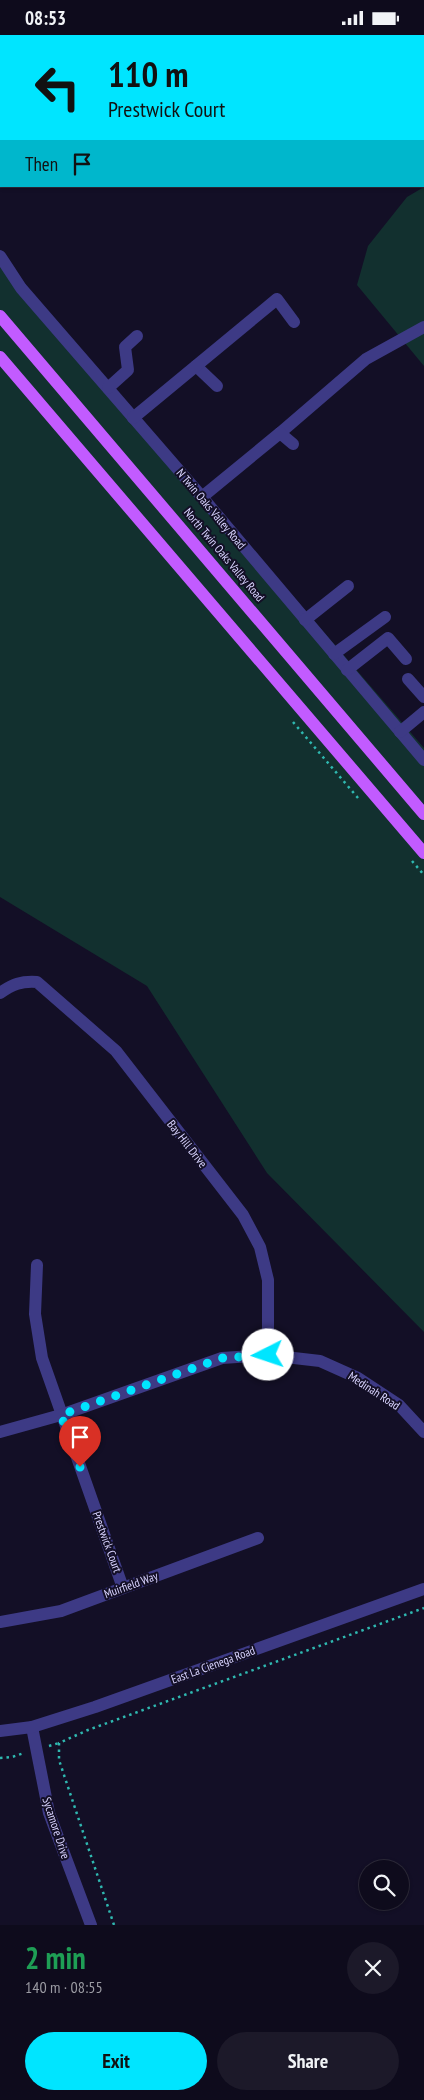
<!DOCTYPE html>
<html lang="en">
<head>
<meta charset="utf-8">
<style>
	body { margin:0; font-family:"PT Sans Narrow",sans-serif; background:#1c1929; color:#f1f3f6; height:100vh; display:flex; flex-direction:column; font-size:19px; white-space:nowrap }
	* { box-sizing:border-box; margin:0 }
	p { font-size:16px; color:#9b9ba3 }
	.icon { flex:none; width:28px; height:28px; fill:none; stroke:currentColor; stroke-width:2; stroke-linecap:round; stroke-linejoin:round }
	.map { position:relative; height:1890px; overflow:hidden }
	.details { display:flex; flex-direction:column; background:#0e0b1c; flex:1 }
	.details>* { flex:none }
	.hud { position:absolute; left:0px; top:0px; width:425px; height:152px; box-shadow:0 1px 4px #0004,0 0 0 1px #2e2b3b; background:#00e5ff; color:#111; overflow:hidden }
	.buttons { position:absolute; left:359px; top:1825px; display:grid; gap:10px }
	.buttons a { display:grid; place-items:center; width:50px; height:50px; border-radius:50%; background:#0e0b1c; box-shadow:0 1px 4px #0004,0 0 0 1px #2e2b3b; font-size:25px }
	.pin { position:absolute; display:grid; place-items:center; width:42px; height:42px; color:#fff; margin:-51px -21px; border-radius:50% 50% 50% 0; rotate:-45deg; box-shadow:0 0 5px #0007 }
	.pin .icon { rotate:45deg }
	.me { position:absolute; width:55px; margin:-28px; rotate:266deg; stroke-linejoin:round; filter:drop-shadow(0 0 4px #0008) }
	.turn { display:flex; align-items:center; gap:18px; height:105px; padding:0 25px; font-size:22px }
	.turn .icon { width:65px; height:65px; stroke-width:2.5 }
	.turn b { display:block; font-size:35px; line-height:42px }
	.then { display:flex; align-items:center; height:48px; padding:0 25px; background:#0003; gap:10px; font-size:19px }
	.round { display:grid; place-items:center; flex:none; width:52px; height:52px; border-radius:26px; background:#1c1929 }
	.summary { display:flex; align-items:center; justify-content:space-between; height:85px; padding:0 25px }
	h1 { font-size:30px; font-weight:700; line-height:38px; color:#1e9e55 }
	.action { display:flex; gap:10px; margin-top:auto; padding:10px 25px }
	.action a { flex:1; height:58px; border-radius:30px; background:#00e5ff; color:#111; font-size:20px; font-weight:700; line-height:58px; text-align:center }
	.action a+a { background:#1c1929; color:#f1f3f6 }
	.status { display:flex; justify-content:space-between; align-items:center; height:35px; padding:0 25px; background:#0e0b1c; direction:ltr }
	.status svg { height:14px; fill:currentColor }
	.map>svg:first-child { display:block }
</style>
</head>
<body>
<div class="status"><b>08:53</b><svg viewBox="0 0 49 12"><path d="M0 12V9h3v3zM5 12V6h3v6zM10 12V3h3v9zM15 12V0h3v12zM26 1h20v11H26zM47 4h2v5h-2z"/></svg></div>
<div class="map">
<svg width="424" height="1890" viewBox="0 0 424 1890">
	<rect width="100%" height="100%" fill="#130f26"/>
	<g fill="#12302f">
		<path d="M424,152V331L357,250L368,211L407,162Z"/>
		<path d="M0,222L424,713V1297L267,1138L147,951L0,862Z"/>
	</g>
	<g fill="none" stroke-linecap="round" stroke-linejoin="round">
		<g stroke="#2fb8b0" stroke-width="2.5" stroke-dasharray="2.5 4" stroke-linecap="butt">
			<path d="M293,687L358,763"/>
			<path d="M412,826L424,840"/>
			<path d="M49,1711L59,1708"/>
			<path d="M0,1723L12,1722L24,1718"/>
			<path d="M114,1890L59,1725V1708L88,1695L424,1573"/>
		</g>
		<g stroke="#3d3a85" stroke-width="12">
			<path d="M283,0L284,1"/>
			<path d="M0,221L21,253L202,462L424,725"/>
			<path d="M196,331L217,351"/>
			<path d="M108,353L128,335L125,312L137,301"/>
			<path d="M133,383L277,264L294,287"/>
			<path d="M280,398L366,324L424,292"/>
			<path d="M202,462L280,398L293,409"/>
			<path d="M305,585L348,551"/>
			<path d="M334,619L385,582"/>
			<path d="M347,635L388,603L406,624"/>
			<path d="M408,644L424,662"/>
			<path d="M400,697L424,677"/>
			<path d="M0,958C13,949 21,946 37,947L116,1016L243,1180L260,1212L268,1245V1320"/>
			<path d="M37,1230L35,1279L42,1323L123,1553"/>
			<path d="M0,1397L61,1380L222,1323L268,1320L320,1326L358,1343L399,1370L424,1397"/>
			<path d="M0,1587L61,1576L258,1503"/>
			<path d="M32,1692L49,1778L91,1890"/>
			<path d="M0,1696L32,1692L95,1672L424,1554"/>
		</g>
		<g stroke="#c25bff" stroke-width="12">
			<path d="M0,281L424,779"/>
			<path d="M0,322L424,818"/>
		</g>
	</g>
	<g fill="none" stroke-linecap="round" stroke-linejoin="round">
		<path stroke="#00e5ff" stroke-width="9" stroke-dasharray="0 16.2" d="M80,1432L61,1380L222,1323L268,1320"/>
	</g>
	<g text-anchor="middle" stroke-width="4" stroke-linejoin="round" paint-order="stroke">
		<g font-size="12" fill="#d9d4ff" stroke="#130f26">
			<text transform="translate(211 474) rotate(50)" y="4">N Twin Oaks Valley Road</text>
			<text transform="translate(224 520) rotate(50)" y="4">North Twin Oaks Valley Road</text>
			<text transform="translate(187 1109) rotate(52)" y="4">Bay Hill Drive</text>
			<text transform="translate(374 1356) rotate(33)" y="4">Medinah Road</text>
			<text transform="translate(107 1507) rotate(70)" y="4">Prestwick Court</text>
			<text transform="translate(131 1550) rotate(-20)" y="4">Muirfield Way</text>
			<text transform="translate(213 1630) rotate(-20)" y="4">East La Cienega Road</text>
			<text transform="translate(56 1793) rotate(72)" y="4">Sycamore Drive</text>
		</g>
	</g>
</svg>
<div class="buttons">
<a><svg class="icon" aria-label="search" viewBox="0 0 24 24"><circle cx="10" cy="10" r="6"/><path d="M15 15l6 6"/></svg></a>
</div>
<div class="pin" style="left:80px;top:1432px;background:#d93025"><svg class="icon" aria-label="arrive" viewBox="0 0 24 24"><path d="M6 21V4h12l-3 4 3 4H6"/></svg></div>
<svg class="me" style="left:268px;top:1320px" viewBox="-20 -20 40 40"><circle r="19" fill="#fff"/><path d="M0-13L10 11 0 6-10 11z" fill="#00e5ff"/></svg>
<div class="hud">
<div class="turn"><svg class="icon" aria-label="left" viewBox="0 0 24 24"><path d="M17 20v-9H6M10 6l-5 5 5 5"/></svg><div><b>110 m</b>Prestwick Court</div></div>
<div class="then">Then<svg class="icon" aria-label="arrive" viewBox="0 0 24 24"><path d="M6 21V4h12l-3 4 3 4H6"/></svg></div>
</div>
</div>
<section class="details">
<div class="summary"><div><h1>2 min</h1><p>140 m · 08:55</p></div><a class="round"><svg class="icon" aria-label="close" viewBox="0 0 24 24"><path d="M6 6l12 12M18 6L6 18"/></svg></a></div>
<div class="action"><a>Exit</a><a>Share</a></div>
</section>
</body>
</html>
